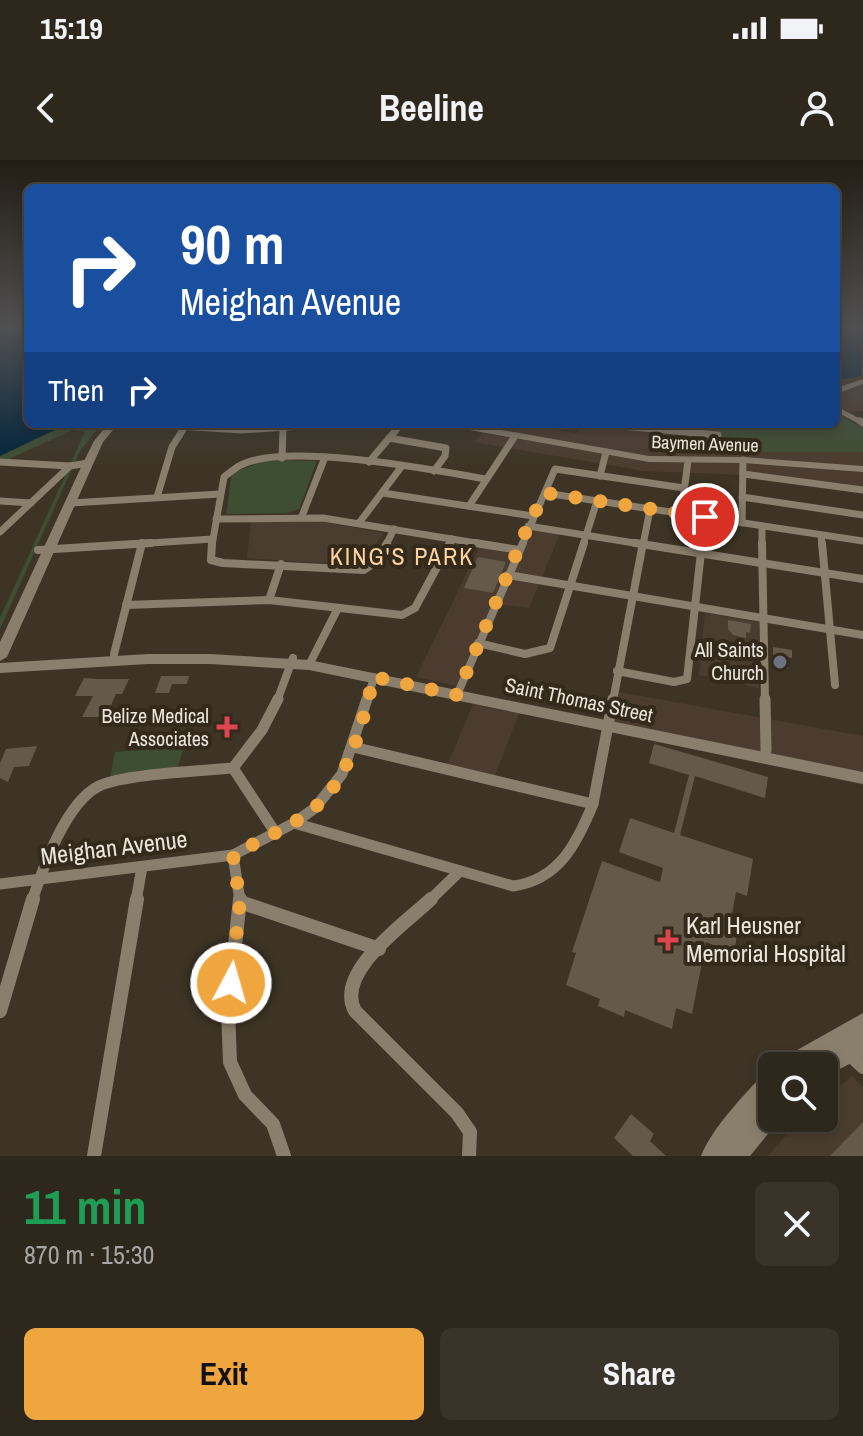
<!DOCTYPE html>
<html lang="en">
<head>
<meta charset="utf-8">
<style>
	body { margin:0; font-family:"Archivo Narrow",sans-serif; background:#3a3329; color:#f1f3f6; height:100vh; display:flex; flex-direction:column; font-size:30px; white-space:nowrap }
	* { box-sizing:border-box; margin:0 }
	p { font-size:26px; color:#a7a5a3 }
	.icon { flex:none; width:44px; height:44px; fill:none; stroke:currentColor; stroke-width:2; stroke-linecap:round; stroke-linejoin:round }
	.map { position:relative; height:996px; overflow:hidden }
	.panel { display:flex; flex-direction:column; background:#2e271c; flex:1 }
	.panel>* { flex:none }
	.guide { position:absolute; left:24px; top:24px; width:816px; height:244px; border-radius:12px; box-shadow:0 4px 12px #0003,0 0 0 2px #49443b; background:#1a4fa0; color:#fff; overflow:hidden }
	.controls { position:absolute; left:758px; top:892px; display:grid; gap:16px }
	.controls a { display:grid; place-items:center; width:80px; height:80px; border-radius:12px; background:#2e271c; box-shadow:0 4px 12px #0003,0 0 0 2px #49443b; font-size:40px }
	.pin { position:absolute; display:grid; place-items:center; width:68px; height:68px; color:#fff; margin:-34px; border:4px solid #fff; border-radius:50%; box-shadow:0 2px 8px #0007 }
	.me { position:absolute; width:88px; margin:-44px; rotate:6deg; stroke-linejoin:round; filter:drop-shadow(0 0 6px #0008) }
	.turn { display:flex; align-items:center; gap:28px; height:168px; padding:0 24px; font-size:36px }
	.turn .icon { width:104px; height:104px; stroke-width:2.5 }
	.turn b { display:block; font-size:56px; line-height:68px }
	.then { display:flex; align-items:center; height:76px; padding:0 24px; background:#0003; gap:16px; font-size:30px }
	.round { display:grid; place-items:center; flex:none; width:84px; height:84px; border-radius:12px; background:#3a3329 }
	.overview { display:flex; align-items:center; justify-content:space-between; height:136px; padding:0 24px }
	h1 { font-size:48px; font-weight:700; line-height:60px; color:#1e9e55 }
	.button { display:flex; gap:16px; margin-top:auto; padding:16px 24px }
	.button a { flex:1; height:92px; border-radius:12px; background:#f0a63f; color:#111; font-size:32px; font-weight:700; line-height:92px; text-align:center }
	.button a+a { background:#3a3329; color:#f1f3f6 }
	.status { display:flex; justify-content:space-between; align-items:center; height:56px; padding:0 40px; background:#2e271c; direction:ltr }
	.status svg { height:22px; fill:currentColor }
	header { display:flex; justify-content:space-between; align-items:center; height:104px; padding:0 24px; background:#2e271c; font-size:36px; font-weight:700 }
	.map>svg:first-child { display:block }
</style>
</head>
<body>
<div class="status"><b>15:19</b><svg viewBox="0 0 49 12"><path d="M0 12V9h3v3zM5 12V6h3v6zM10 12V3h3v9zM15 12V0h3v12zM26 1h20v11H26zM47 4h2v5h-2z"/></svg></div>
<header><svg class="icon" aria-label="back" viewBox="0 0 24 24"><path d="M15 5l-7 7 7 7"/></svg>Beeline<svg class="icon" aria-label="person" viewBox="0 0 24 24"><circle cx="12" cy="8" r="4"/><path d="M4 21q1-7 8-7t8 7"/></svg></header>
<div class="map">
<svg width="863" height="996" viewBox="0 0 863 996">
	<rect width="100%" height="100%" fill="#3d3425"/>
	<g fill="#4c3c30">
		<path d="M863,225V251L836,253V234Z"/>
		<path d="M583,264H719L717,288L763,292H863V330L744,315L644,311L474,282L487,268L511,274L519,265L577,273Z"/>
		<path d="M529,367L561,371L529,448L496,444L457,526L416,517L481,384L516,388Z"/>
		<path d="M613,531L863,576V625L606,571Z"/>
		<path d="M473,544L519,553L495,616L446,608Z"/>
	</g>
	<g fill="#4a3d30">
		<path d="M251,361H318L384,373L361,406L247,398Z"/>
		<path d="M705,453L759,462V528L699,515Z"/>
		<path d="M852,916L863,927V996H768L801,958H824V939Z"/>
	</g>
	<g fill="#3d4e33">
		<path d="M836,253L863,268V292H763L716,288L719,264H836Z"/>
		<path d="M67,264H101L80,291L0,469V458L85,272L73,270L0,303V296Z"/>
		<path d="M280,300L317,301L299,349L287,353L226,354L232,313L261,302Z"/>
		<path d="M184,587L175,615L110,619L115,592Z"/>
	</g>
	<g fill="#01243b">
		<path d="M0,167H28V264H67L0,296Z"/>
		<path d="M836,167H863L861,216L836,220Z"/>
	</g>
	<g fill="#645a49">
		<path d="M478,397L506,402L493,433L464,428Z"/>
		<path d="M728,460L751,464L750,473L746,472V478L733,475L728,469Z"/>
		<path d="M773,487L792,490V498L787,497L788,509L773,506Z"/>
		<path d="M161,516H189L187,524H172L169,533H155Z"/>
		<path d="M84,518L99,519H129L122,534H116L106,557H82L93,536H75Z"/>
		<path d="M654,584L768,617L765,638L695,616L680,675L753,699L747,736L736,732L731,760L739,763L734,793L706,782L692,854L676,848L672,869L625,850L624,857L598,846L600,839L566,825L576,793L572,792L602,701L660,722L663,708L619,692L630,658L674,673L689,615L649,603Z"/>
		<path d="M37,586L29,606L14,607L8,622L0,618V603L6,589Z"/>
		<path d="M631,954L654,974L650,981L666,996H633L614,978Z"/>
		<path d="M863,962V996H830Z"/>
	</g>
	<g fill="none" stroke-linecap="round" stroke-linejoin="round">
		<path stroke="#8a7f6d" stroke-width="5" d="M836,249L863,263"/>
		<g stroke="#8a7f6d" stroke-width="7">
			<path d="M860,261L863,263"/>
			<path d="M148,264L241,270L330,264"/>
			<path d="M601,264L718,275"/>
			<path d="M389,278L446,288L445,296L434,311"/>
			<path d="M282,298L283,268"/>
			<path d="M0,302L70,306"/>
			<path d="M369,302L401,264"/>
			<path d="M743,314L863,330"/>
			<path d="M600,316L606,292"/>
			<path d="M383,333L533,356"/>
			<path d="M545,333L863,381"/>
			<path d="M157,337L172,287L184,268"/>
			<path d="M742,337L863,355"/>
			<path d="M0,341L31,343"/>
			<path d="M71,343L220,334"/>
			<path d="M469,346L515,276"/>
			<path d="M681,354L688,301"/>
			<path d="M302,356L325,297"/>
			<path d="M216,359L323,358L488,385"/>
			<path d="M359,363L402,306"/>
			<path d="M742,363L743,300"/>
			<path d="M528,366L647,385"/>
			<path d="M762,366V385"/>
			<path d="M0,372L70,306L88,303"/>
			<path d="M821,375L822,385"/>
			<path d="M119,385L213,379"/>
			<path d="M212,385L224,317C229,313 234,309 239,306C283,281 434,310 486,319"/>
			<path d="M386,385L394,369"/>
			<path d="M449,385L452,379"/>
			<path d="M522,385L555,309L684,328"/>
			<path d="M583,385L597,341"/>
			<path d="M643,385L650,349"/>
			<path d="M702,385L705,357"/>
		</g>
		<g stroke="#8a7f6d" stroke-width="8">
			<path d="M212,383L211,400L223,403L364,410L377,401L387,383"/>
			<path d="M475,383L519,390"/>
			<path d="M635,383L863,419"/>
			<path d="M762,383L765,541"/>
			<path d="M822,383L835,525"/>
			<path d="M38,390L151,383"/>
			<path d="M508,415L863,475"/>
			<path d="M269,440L281,404"/>
			<path d="M126,445L269,440L402,455L415,448L450,383"/>
			<path d="M478,483L525,494L550,488L584,383"/>
			<path d="M114,494L142,383"/>
			<path d="M309,505L338,448"/>
			<path d="M617,511L674,522L687,519L702,383"/>
			<path d="M457,535L523,383"/>
			<path d="M277,541L293,498"/>
			<path d="M367,541L374,517"/>
			<path d="M613,541L643,383"/>
		</g>
		<g stroke="#8a7f6d" stroke-width="11">
			<path d="M765,539L766,590"/>
			<path d="M353,587L593,644"/>
			<path d="M233,608L275,672"/>
			<path d="M294,663L513,726C559,720 577,683 593,644L613,539"/>
			<path d="M233,695L240,741"/>
			<path d="M0,724L233,695L294,663L315,648L342,614L367,539"/>
			<path d="M32,741C43,708 66,642 99,626C123,614 202,611 233,608L262,570L278,539"/>
			<path d="M136,741L142,707"/>
			<path d="M429,741L459,712"/>
		</g>
		<g stroke="#8a7f6d" stroke-width="14">
			<path d="M240,739L228,850L230,902L245,935L273,964L284,996"/>
			<path d="M431,739C405,764 334,812 355,851L457,953L470,972L469,996"/>
			<path d="M240,742L379,789"/>
			<path d="M0,851L33,739"/>
			<path d="M848,893L863,907"/>
			<path d="M94,996L137,739"/>
		</g>
		<g fill="#8a7f6d" fill-rule="evenodd">
			<path d="M863,219V224L836,234V228Z"/>
			<path d="M108,264H118L103,282L7,497L0,501V482L83,303L94,281Z"/>
			<path d="M448,264H468L649,296L743,297L863,306V312L743,303L649,302L453,267Z"/>
			<path d="M148,494H210L309,500L863,612V624L309,510L210,504H148L0,513V503Z"/>
			<path d="M863,853V897L824,917V906H780L783,898Z"/>
			<path d="M772,910V958L780,959L750,996H701C714,965 742,938 764,913Z"/>
		</g>
	</g>
	<linearGradient id="sky" x2="0" y2="1"><stop stop-color="#221d14"/><stop offset="0.54" stop-color="#515051"/><stop offset="1" stop-color="#515051" stop-opacity="0"/></linearGradient>
	<rect width="863" height="307" fill="url(#sky)"/>
	<g fill="none" stroke-linecap="round" stroke-linejoin="round">
		<path stroke="#f0a63f" stroke-width="14" stroke-dasharray="0 25.2" d="M231,823L240,742L233,695C260,680 289,668 313,649C351,619 362,562 374,517L457,535L528,366L545,333L705,357"/>
	</g>
	<circle fill="#6b7280" stroke="#332a1b" stroke-width="3" cx="780" cy="502" r="8"/>
	<g fill="#e0444e" stroke="#332a1b" stroke-width="3">
		<path d="M223 555h8v8h8v8h-8v8h-8v-8h-8v-8h8z"/>
		<path d="M664 768h8v8h8v8h-8v8h-8v-8h-8v-8h8z"/>
	</g>
	<g text-anchor="middle" stroke-width="8" stroke-linejoin="round" paint-order="stroke">
		<g font-size="18" fill="#ebe5dc" stroke="#332a1b">
			<text transform="translate(705 284) rotate(2)" y="6">Baymen Avenue</text>
		</g>
		<g font-size="20" fill="#ebe5dc" stroke="#332a1b" text-anchor="end">
			<text x="764" y="497">All Saints<tspan x="764" dy="23">Church</tspan></text>
			<text x="209" y="563">Belize Medical<tspan x="209" dy="23">Associates</tspan></text>
		</g>
		<g font-size="20" fill="#ebe5dc" stroke="#332a1b">
			<text transform="translate(579 540) rotate(12)" y="7">Saint Thomas Street</text>
		</g>
		<g font-size="24" letter-spacing="2" fill="#fcd2a0" stroke="#332a1b">
			<text x="402" y="405">KING'S PARK</text>
		</g>
		<g font-size="24" fill="#ebe5dc" stroke="#332a1b">
			<text transform="translate(114 688) rotate(-7)" y="8">Meighan Avenue</text>
		</g>
		<g font-size="24" fill="#ebe5dc" stroke="#332a1b" text-anchor="start">
			<text x="686" y="774">Karl Heusner<tspan x="686" dy="28">Memorial Hospital</tspan></text>
		</g>
	</g>
</svg>
<div class="controls">
<a><svg class="icon" aria-label="search" viewBox="0 0 24 24"><circle cx="10" cy="10" r="6"/><path d="M15 15l6 6"/></svg></a>
</div>
<div class="pin" style="left:705px;top:357px;background:#d93025"><svg class="icon" aria-label="arrive" viewBox="0 0 24 24"><path d="M6 21V4h12l-3 4 3 4H6"/></svg></div>
<svg class="me" style="left:231px;top:823px" viewBox="-20 -20 40 40"><circle r="17" fill="#f0a63f" stroke="#fff" stroke-width="3"/><path d="M0-11L8 9 0 5-8 9z" fill="#fff"/></svg>
<div class="guide">
<div class="turn"><svg class="icon" aria-label="right" viewBox="0 0 24 24"><path d="M7 20v-9h11M14 6l5 5-5 5"/></svg><div><b>90 m</b>Meighan Avenue</div></div>
<div class="then">Then<svg class="icon" aria-label="right" viewBox="0 0 24 24"><path d="M7 20v-9h11M14 6l5 5-5 5"/></svg></div>
</div>
</div>
<section class="panel">
<div class="overview"><div><h1>11 min</h1><p>870 m · 15:30</p></div><a class="round"><svg class="icon" aria-label="close" viewBox="0 0 24 24"><path d="M6 6l12 12M18 6L6 18"/></svg></a></div>
<div class="button"><a>Exit</a><a>Share</a></div>
</section>
</body>
</html>
